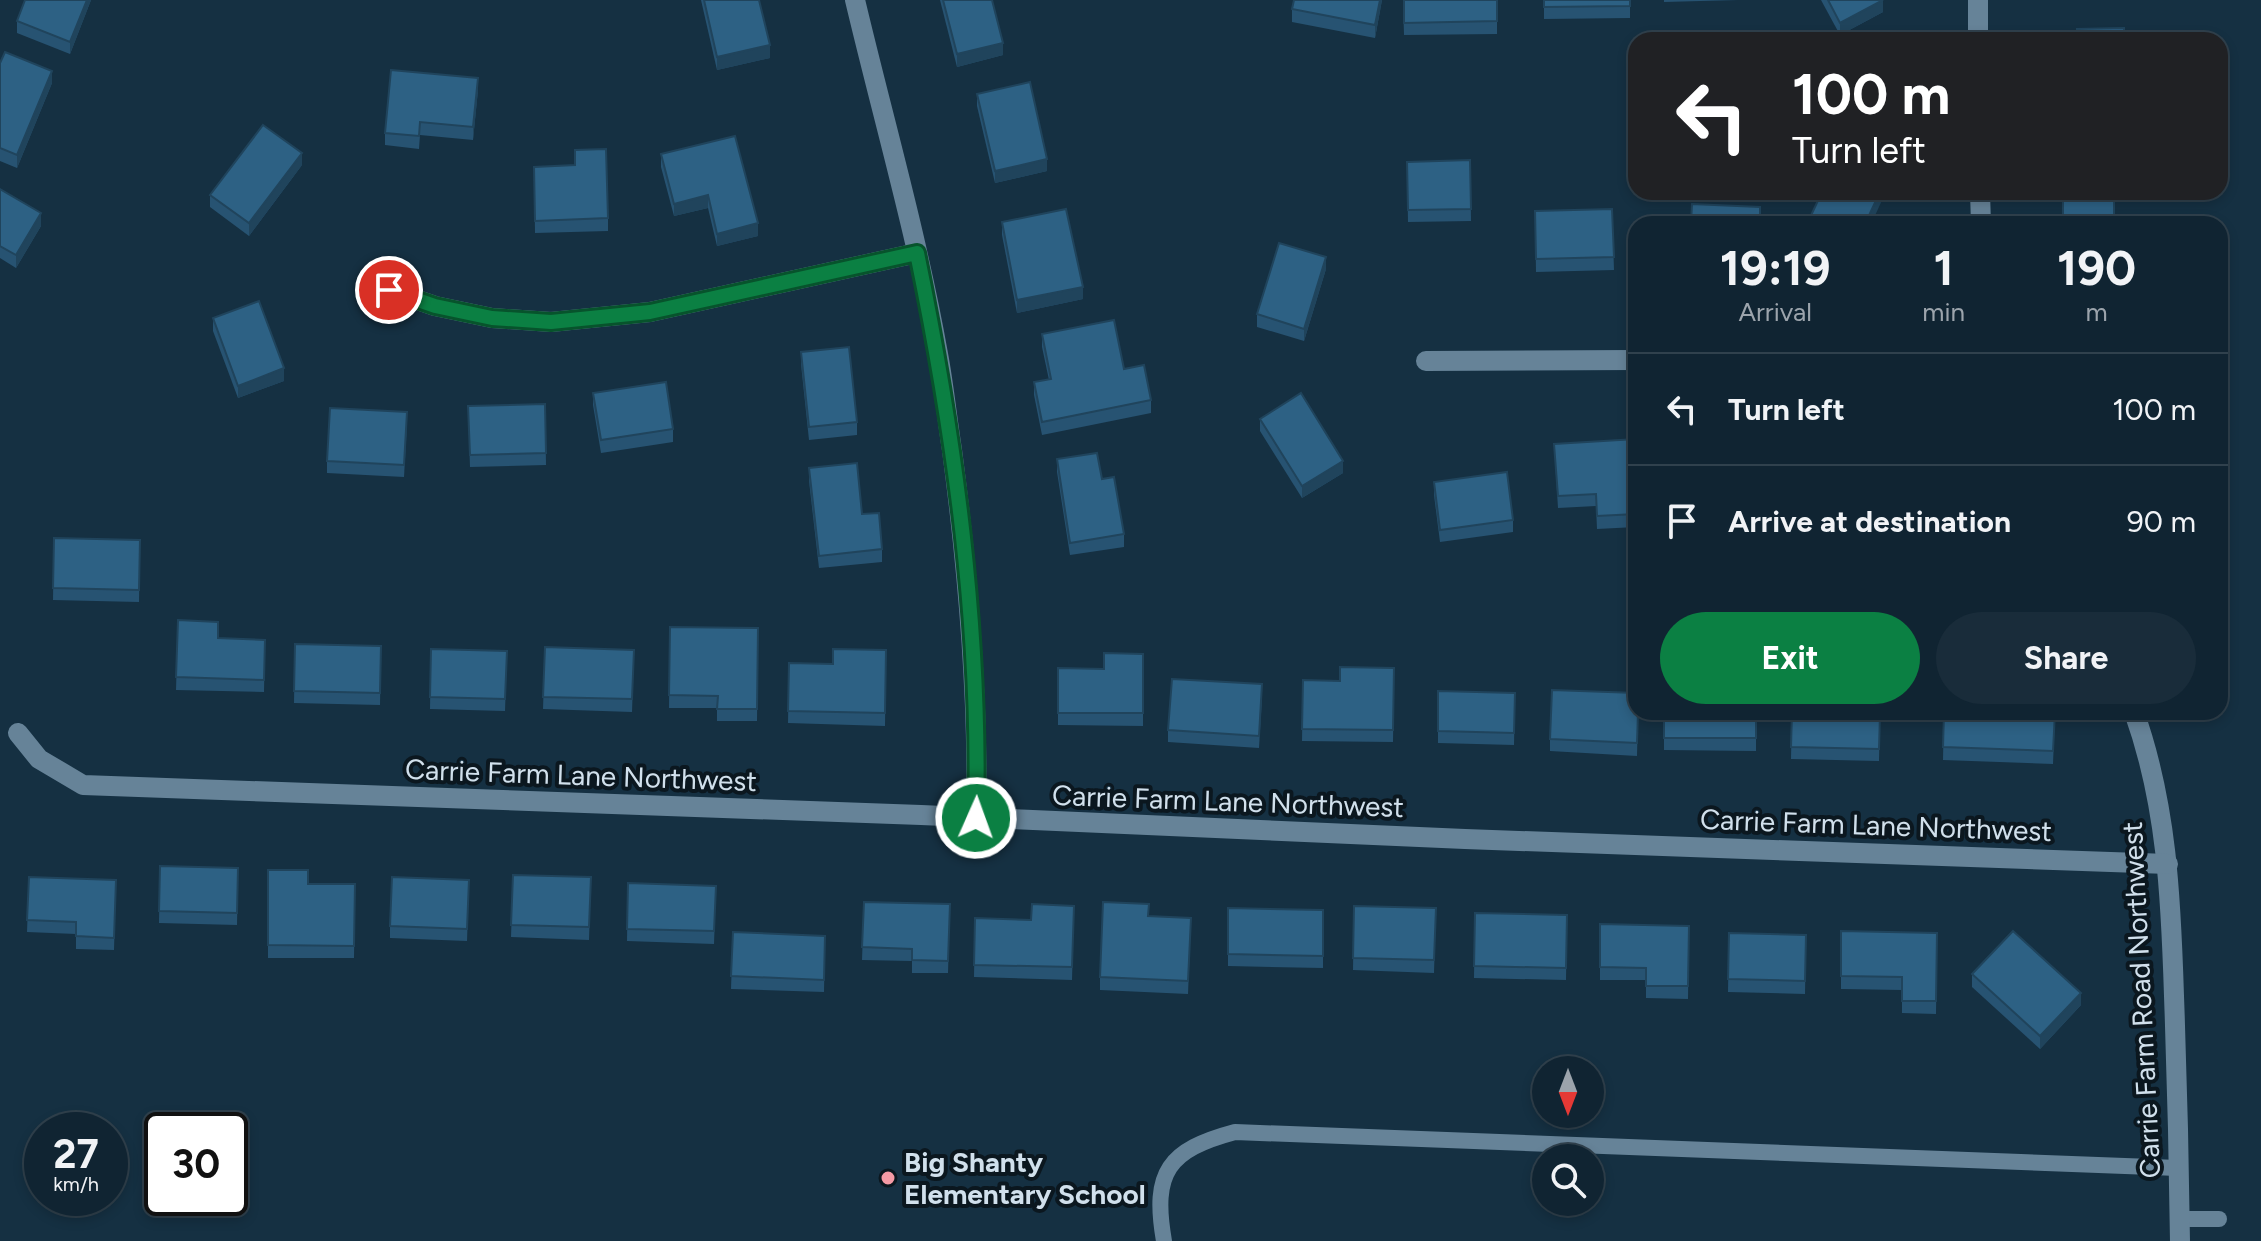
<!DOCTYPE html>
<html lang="en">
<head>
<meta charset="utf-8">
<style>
	body { margin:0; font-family:Figtree,sans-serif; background:#192c3a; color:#f1f3f6; height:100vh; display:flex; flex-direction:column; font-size:30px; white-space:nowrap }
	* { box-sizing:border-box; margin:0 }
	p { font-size:26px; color:#9ca4ac }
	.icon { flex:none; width:44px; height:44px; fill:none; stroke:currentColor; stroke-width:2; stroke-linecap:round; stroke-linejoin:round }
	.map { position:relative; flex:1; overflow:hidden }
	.details { position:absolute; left:1628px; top:216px; width:600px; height:504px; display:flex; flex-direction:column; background:#102432; border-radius:24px; box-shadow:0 4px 12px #0003,0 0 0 2px #30414d }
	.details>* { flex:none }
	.top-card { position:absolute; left:1628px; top:32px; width:600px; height:168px; border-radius:24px; box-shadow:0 4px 12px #0003,0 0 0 2px #30414d; background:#202124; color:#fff; overflow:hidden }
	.needle { width:52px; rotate:180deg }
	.fabs { position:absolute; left:1532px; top:1056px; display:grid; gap:16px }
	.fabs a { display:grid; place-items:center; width:72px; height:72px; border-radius:50%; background:#102432; box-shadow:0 4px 12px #0003,0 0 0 2px #30414d; font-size:40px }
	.speed { position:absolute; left:24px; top:1112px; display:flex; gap:16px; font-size:40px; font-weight:700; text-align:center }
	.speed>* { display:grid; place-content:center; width:104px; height:104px; border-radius:50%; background:#102432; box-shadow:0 4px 12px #0003,0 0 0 2px #30414d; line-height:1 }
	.speed small { font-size:20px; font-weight:400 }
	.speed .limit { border:4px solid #111; border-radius:12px; background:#fff; color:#111 }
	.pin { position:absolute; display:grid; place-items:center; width:68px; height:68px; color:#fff; margin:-34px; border:4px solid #fff; border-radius:50%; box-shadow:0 2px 8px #0007 }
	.me { position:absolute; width:88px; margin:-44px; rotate:2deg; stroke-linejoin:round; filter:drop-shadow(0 0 6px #0008) }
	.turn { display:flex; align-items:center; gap:28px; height:168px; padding:0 32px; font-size:36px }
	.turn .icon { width:104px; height:104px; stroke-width:2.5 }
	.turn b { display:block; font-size:56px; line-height:68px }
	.eta { display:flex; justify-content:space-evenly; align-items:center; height:136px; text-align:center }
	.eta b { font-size:48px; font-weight:700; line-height:56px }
	.primary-button { display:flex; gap:16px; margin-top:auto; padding:16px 32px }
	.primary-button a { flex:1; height:92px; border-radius:48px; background:#0b8043; color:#fff; font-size:32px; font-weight:700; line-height:92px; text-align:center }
	.primary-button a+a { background:#192c3a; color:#f1f3f6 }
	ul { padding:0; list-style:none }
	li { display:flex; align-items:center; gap:24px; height:112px; padding:0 32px; border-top:2px solid #30414d }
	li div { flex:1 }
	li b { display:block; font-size:30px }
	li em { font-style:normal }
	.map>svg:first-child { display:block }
</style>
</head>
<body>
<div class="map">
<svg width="2261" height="1241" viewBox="0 0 2261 1241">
	<rect width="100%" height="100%" fill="#153042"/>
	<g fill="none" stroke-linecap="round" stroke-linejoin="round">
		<g stroke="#668398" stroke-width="16">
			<path d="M2180,1219H2219"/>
			<path d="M1164,1241C1152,1172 1168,1150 1235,1132L2178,1168"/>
		</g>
		<g stroke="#668398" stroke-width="20">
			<path d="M855,0C883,118 917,235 938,354C944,386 947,418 952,450C968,572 979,695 976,818"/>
			<path d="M1978,0V40"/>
			<path d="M1980,192L1981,224"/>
			<path d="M389,290L435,306L492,318L551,322L650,312L917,253"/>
			<path d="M1426,361L1636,360"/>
			<path d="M2134,712C2167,804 2171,899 2174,996C2177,1078 2179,1159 2180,1241"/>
			<path d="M18,733L39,759L83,785L921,815L1465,839L2168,864"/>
		</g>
	</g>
	<g fill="#275372">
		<path d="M91,0L70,54L17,33V21Z"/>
		<path d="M701,0H759L770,58L717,70Z"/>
		<path d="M940,0H992L1003,55L957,67Z"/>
		<path d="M1294,0H1382L1375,38L1292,22V9Z"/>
		<path d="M1403,0H1497V34L1404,35Z"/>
		<path d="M1544,0H1630V18L1544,19Z"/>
		<path d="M1664,0H1738L1664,2Z"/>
		<path d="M1821,0H1883V12L1840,35Z"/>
		<path d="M0,63L52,83L17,168L0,161Z"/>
		<path d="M478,90L473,140L420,135L419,149L385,145V133Z"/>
		<path d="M977,94L1047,171L995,183L977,106Z"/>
		<path d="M661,154L758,236L717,246L708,208L674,216L661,167Z"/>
		<path d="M1470,160L1471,221L1408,222L1407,162Z"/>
		<path d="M302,165L249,236L210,207V195Z"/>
		<path d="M534,167L608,218V231L535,233Z"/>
		<path d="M0,189L41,226L16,268L0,258Z"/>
		<path d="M1612,209L1614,270L1536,272L1535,211Z"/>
		<path d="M1002,222L1083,299L1017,313L1002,235Z"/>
		<path d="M1326,269L1304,341L1257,327V314Z"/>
		<path d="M213,318L284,381L238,398L213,331Z"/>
		<path d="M1042,334L1124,369L1151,400V413L1042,435L1034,395V382L1049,380L1042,347Z"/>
		<path d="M801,352L857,422V435L809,440L801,364Z"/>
		<path d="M593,393L673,429V442L601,453L593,405Z"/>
		<path d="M545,404L546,465L470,467L468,406Z"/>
		<path d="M1260,419L1343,473L1302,498L1260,431Z"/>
		<path d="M407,424L404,477L327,473V461Z"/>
		<path d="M1636,439V527L1597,529L1596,506L1558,508L1554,444Z"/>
		<path d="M1057,459L1102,479L1124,534V547L1070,555L1057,472Z"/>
		<path d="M809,468L862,514L882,549V562L819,568L809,481Z"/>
		<path d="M1434,482L1513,520V532L1440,542L1434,495Z"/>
		<path d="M54,538L140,540L139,602L53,600Z"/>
		<path d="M178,620L218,638L265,640L264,692L176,690Z"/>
		<path d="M670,627L758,628L757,721H717V708H669Z"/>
		<path d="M295,644L381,646L380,705L294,703Z"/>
		<path d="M545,647L634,650L632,712L543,709Z"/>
		<path d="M431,649L507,651L505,711L430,709Z"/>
		<path d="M886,650L885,726L788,723L789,663L833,664Z"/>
		<path d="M1143,654V726L1058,725V668L1104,669Z"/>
		<path d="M1394,668L1393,742L1302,741L1303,680L1340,681Z"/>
		<path d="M1438,691L1515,693L1514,745L1438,743Z"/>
		<path d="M1262,697L1259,748L1168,742V730Z"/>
		<path d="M1638,712L1637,756L1550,751V739Z"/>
		<path d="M1664,712H1756V751L1664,750Z"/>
		<path d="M1792,712L1880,714L1879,761L1791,759Z"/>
		<path d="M1944,712H2055L2053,764L1943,760Z"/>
		<path d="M160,866L238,868L237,925L159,923Z"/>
		<path d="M268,870L308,884H355L354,958H268Z"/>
		<path d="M513,875L591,877L589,940L511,937Z"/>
		<path d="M29,877L116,880L114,950L76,949V934L27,932Z"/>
		<path d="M469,880L467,941L390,938V926Z"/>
		<path d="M628,883L716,886L714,944L627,941Z"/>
		<path d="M864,902L950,904L948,973H912V961L862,960Z"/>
		<path d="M1074,906L1072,980L974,977L975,918L1031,920Z"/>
		<path d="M1354,906L1436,908L1434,973L1353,970Z"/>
		<path d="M1228,908L1323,910V968L1228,966Z"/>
		<path d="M1475,913L1567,915L1566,980L1474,978Z"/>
		<path d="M1149,916L1191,918L1188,994L1100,990V977Z"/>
		<path d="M1600,924L1689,926L1688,999L1646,998V980H1600Z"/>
		<path d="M1841,931L1937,933L1936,1014L1902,1013V990L1841,989Z"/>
		<path d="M733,932L825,936L824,992L731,989Z"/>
		<path d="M1729,933L1806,935L1805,994L1728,992Z"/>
		<path d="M1972,974L2081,1005L2040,1049L1972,987Z"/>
	</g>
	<g fill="#20445c">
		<path d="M87,0H91L70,54V42Z"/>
		<path d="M1380,0H1382L1375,38V25Z"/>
		<path d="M1883,0V12L1840,35V23Z"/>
		<path d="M1003,43V55L957,67V54Z"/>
		<path d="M770,45V58L717,70V57Z"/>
		<path d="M52,71V83L17,168V155Z"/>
		<path d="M478,78V90L473,140V127Z"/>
		<path d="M302,153V165L249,236V223Z"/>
		<path d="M1047,159V171L995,183V171Z"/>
		<path d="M1880,192H1885V194L1871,224H1865Z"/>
		<path d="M708,195V208L674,216V204Z"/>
		<path d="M41,213V226L16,268V255Z"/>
		<path d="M758,223V236L717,246V234Z"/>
		<path d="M1326,257V269L1304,341V329Z"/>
		<path d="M1083,287V299L1017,313V300Z"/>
		<path d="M284,368V381L238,398V386Z"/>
		<path d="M1343,461V473L1302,498V486Z"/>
		<path d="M2081,993V1005L2040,1049V1036Z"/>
	</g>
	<g fill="#2d6184" stroke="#20445c" stroke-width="2">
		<path d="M25,0H87L70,42L17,21Z"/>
		<path d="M704,0H759L770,45L717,57Z"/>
		<path d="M943,0H992L1003,43L957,54Z"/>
		<path d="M1294,0H1380L1375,25L1292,9Z"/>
		<path d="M1404,0H1497V21L1404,23Z"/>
		<path d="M1544,0H1630V6L1544,7Z"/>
		<path d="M1828,0H1883L1840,23Z"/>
		<path d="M2124,28V40H2077V29Z"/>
		<path d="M5,52L52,71L17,155L0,148V63Z"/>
		<path d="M391,70L478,78L473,127L420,122L419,136L385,133Z"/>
		<path d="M1030,82L1047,159L995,171L977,94Z"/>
		<path d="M263,125L302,153L249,223L210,195Z"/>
		<path d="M735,136L758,223L717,234L708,195L674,204L661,154Z"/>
		<path d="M606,149L608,218L535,221L534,167L575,165V150Z"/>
		<path d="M1470,160L1471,209L1408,210L1407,162Z"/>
		<path d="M0,189L41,213L16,255L0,246Z"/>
		<path d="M1822,192H1880L1865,224H1807Z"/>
		<rect x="2063" y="192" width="51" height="32"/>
		<path d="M1692,204L1760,207V224H1691Z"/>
		<path d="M1066,209L1083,287L1017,300L1002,222Z"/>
		<path d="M1612,209L1614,257L1536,259L1535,211Z"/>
		<path d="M1279,243L1326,257L1304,329L1257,314Z"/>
		<path d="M259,301L284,368L238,386L213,318Z"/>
		<path d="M1114,320L1124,369L1144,365L1151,400L1042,422L1034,382L1051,379L1042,334Z"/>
		<path d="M849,347L857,422L809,427L801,352Z"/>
		<path d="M666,382L673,429L601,440L593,393Z"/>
		<path d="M1301,393L1343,461L1302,486L1260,419Z"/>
		<path d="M545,404L546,453L470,455L468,406Z"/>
		<path d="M330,408L407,412L404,465L327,461Z"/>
		<path d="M1636,439V514L1597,516L1596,494L1558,496L1554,444Z"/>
		<path d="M1097,453L1102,479L1114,477L1124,534L1070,543L1057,459Z"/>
		<path d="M857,463L862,514L879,513L882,549L819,556L809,468Z"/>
		<path d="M1507,472L1513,520L1440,530L1434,482Z"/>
		<path d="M54,538L140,540L139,590L53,588Z"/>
		<path d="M178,620L218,622V638L265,640L264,680L176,677Z"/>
		<path d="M670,627L758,628L757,709H717L718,696L669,695Z"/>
		<path d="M295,644L381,646L380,693L294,691Z"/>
		<path d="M545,647L634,650L632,699L543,697Z"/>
		<path d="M431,649L507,651L505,699L430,697Z"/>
		<path d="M833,649L886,650L885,713L788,711L789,663L833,664Z"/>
		<path d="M1104,653L1143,654V713H1058V668L1104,669Z"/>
		<path d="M1340,667L1394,668L1393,730L1302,729L1303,680L1340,681Z"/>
		<path d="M1172,679L1262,684L1259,736L1168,730Z"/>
		<path d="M1552,690L1636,693V712H1638L1637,743L1550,739Z"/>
		<path d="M1438,691L1515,693L1514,733L1438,731Z"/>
		<rect x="1664" y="712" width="92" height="26"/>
		<path d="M1792,712H1858V713L1880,714L1879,749L1791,747Z"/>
		<path d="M1944,712H2055L2053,751L1943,747Z"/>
		<path d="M160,866L238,868L237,913L159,911Z"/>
		<path d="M268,870H308V884H355L354,946L268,945Z"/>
		<path d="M513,875L591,877L589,927L511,925Z"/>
		<path d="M29,877L116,880L114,938L76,936V922L27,920Z"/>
		<path d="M392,877L469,880L467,929L390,926Z"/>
		<path d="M628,883L716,886L714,931L627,929Z"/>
		<path d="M864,902L950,904L948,961L912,960V949L862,947Z"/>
		<path d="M1103,902L1149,904L1148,916L1191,918L1188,981L1100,977Z"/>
		<path d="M1032,904L1074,906L1072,967L974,965L975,918L1031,920Z"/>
		<path d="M1354,906L1436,908L1434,960L1353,958Z"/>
		<path d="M1228,908L1323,910V956L1228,954Z"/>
		<path d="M1475,913L1567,915L1566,968L1474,966Z"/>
		<path d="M1600,924L1689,926L1688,986H1646V968L1600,967Z"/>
		<path d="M1841,931L1937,933L1936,1001H1902V977L1841,976Z"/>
		<path d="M2013,931L2081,993L2040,1036L1972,974Z"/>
		<path d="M733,932L825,936L824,980L731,976Z"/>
		<path d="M1729,933L1806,935L1805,981L1728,979Z"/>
	</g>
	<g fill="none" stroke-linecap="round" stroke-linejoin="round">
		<defs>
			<path id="route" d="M389,290L435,306L492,318L551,322L650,312L917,253C955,438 981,629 976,818"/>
		</defs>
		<use href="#route" stroke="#07532c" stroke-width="20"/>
		<use href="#route" stroke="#0b8043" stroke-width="14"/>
	</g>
	<circle fill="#f49aa5" stroke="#0b171f" stroke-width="3" cx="888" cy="1178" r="8"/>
	<g text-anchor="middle" stroke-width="8" stroke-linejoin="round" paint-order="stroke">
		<g font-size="28" fill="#d1e0ec" stroke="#0b171f">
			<text transform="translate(581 775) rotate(2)" y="10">Carrie Farm Lane Northwest</text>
			<text transform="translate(1228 801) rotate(2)" y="10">Carrie Farm Lane Northwest</text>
			<text transform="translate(1876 825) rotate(2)" y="10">Carrie Farm Lane Northwest</text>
			<text transform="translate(2141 1000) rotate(-93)" y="10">Carrie Farm Road Northwest</text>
		</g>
		<g font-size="28" font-weight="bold" fill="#d1e0ec" stroke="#0b171f" text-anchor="start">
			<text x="904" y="1172">Big Shanty<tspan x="904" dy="32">Elementary School</tspan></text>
		</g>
	</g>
</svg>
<div class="fabs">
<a><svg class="needle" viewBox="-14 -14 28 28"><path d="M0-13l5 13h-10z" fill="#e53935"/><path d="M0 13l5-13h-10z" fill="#9ca4ac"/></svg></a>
<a><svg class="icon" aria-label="search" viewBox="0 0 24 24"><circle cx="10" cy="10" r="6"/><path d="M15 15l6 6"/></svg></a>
</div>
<div class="speed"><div>27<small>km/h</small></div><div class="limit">30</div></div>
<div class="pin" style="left:389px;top:290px;background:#d93025"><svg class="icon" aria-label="arrive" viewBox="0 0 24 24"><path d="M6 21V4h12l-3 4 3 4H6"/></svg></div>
<svg class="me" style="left:976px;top:818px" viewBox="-20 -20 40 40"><circle r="17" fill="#0b8043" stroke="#fff" stroke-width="3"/><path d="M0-11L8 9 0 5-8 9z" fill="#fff"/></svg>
<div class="top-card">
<div class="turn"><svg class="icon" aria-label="left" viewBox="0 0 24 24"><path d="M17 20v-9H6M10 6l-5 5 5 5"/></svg><div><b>100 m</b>Turn left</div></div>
</div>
<section class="details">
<div class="eta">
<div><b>19:19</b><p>Arrival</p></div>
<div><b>1</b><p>min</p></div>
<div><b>190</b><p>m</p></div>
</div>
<ul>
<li><svg class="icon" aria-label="left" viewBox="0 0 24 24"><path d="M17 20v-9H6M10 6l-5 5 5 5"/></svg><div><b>Turn left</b></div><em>100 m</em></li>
<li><svg class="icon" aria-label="arrive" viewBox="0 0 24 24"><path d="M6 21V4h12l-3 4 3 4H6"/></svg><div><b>Arrive at destination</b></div><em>90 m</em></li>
</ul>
<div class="primary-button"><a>Exit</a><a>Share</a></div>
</section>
</div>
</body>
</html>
